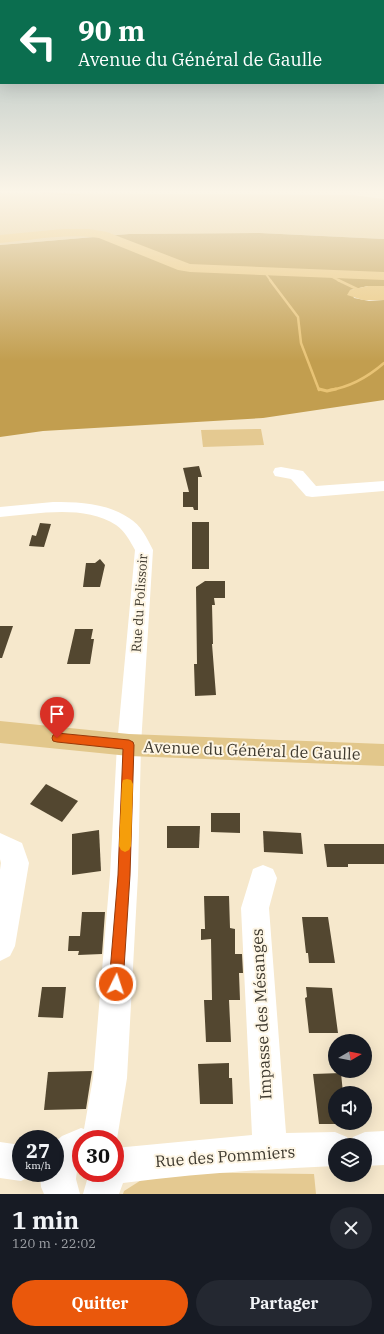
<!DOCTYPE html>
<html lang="fr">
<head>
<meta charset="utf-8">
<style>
	body { margin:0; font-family:"IBM Plex Serif",serif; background:#242831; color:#f1f3f6; height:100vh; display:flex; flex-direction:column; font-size:15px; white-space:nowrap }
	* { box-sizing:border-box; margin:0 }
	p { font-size:13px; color:#9ea1a6 }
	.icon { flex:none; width:22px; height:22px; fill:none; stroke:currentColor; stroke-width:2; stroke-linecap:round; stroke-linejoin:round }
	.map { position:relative; height:1194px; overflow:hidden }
	.panel { display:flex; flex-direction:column; background:#171b24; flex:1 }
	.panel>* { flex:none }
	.top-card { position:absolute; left:0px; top:0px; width:384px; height:84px; box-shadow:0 4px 16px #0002; background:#0b6e4f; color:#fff; overflow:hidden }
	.needle { width:26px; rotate:80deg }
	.tools { position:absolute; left:328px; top:1034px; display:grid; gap:8px }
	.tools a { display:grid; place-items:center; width:44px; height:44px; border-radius:50%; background:#171b24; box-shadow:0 4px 16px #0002; font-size:20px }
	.speed { position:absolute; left:12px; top:1130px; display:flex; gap:8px; font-size:20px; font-weight:700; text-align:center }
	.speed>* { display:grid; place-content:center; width:52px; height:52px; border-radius:50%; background:#171b24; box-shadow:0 4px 16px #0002; line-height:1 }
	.speed small { font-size:10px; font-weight:400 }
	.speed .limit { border:6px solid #d22; background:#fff; color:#111 }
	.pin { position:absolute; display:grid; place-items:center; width:34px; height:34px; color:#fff; margin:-41px -17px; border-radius:50% 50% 50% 0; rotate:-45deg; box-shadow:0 0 4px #0007 }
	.pin .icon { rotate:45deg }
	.me { position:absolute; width:44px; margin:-22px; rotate:4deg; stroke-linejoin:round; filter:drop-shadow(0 0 3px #0008) }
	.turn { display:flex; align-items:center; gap:14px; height:84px; padding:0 12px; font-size:18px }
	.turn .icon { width:52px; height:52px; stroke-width:2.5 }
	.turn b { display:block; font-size:28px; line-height:34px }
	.round { display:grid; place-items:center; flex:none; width:42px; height:42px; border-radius:21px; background:#242831 }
	.head { display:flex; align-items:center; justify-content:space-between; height:68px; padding:0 12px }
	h1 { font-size:24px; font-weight:700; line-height:30px }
	.action { display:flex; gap:8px; margin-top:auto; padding:8px 12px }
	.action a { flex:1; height:46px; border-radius:24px; background:#ea580c; color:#fff; font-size:16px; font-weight:700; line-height:46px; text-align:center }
	.action a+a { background:#242831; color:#f1f3f6 }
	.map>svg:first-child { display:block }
</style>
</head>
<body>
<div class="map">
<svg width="384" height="1194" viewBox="0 0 384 1194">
	<rect width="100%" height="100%" fill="#f6e8cc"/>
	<g fill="#e4c991">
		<path d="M0,193L352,195L384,199V239L260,233L129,234L0,245Z"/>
		<path d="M261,429L264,445L203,447L201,430Z"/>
		<path d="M154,1172L314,1174L316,1194H123L124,1191Z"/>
	</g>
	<path fill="#c29e4f" d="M260,233L384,239V286H368L350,290L354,298L369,301L384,300V400L263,418L43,431L0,437V245L129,234Z"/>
	<path fill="#e8c375" d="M368,286H384V300H363L347,295L350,290Z"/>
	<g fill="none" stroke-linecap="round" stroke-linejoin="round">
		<g stroke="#e8c375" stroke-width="2">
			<path d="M43,193L79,195"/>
			<path d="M263,270L271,281"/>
			<path d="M325,273L340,281"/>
		</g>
		<g stroke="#e8c375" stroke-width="2.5">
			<path d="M270,280L298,317L301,343L319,390"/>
			<path d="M338,280L359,290"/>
			<path d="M330,390C350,387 369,376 384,363"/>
		</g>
		<path stroke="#e8c375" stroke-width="3" d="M319,389L327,391L336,389"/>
		<path fill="#e8c375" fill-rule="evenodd" d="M63,229H89L107,232L190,264L384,272V280L190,272L178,270L99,238C66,233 33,240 0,243V235Z"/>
	</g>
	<g fill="#534730">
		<path d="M199,466L202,477H198V510H194L193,507H183V492H189L183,468Z"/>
		<rect x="192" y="522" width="17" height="47"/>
		<path d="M40,523L51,524L44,547L29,546L32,535L36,536Z"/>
		<path d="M100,559L105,565L100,587H83L86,563H95Z"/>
		<path d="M205,581H225V598H214L215,605H212L213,644H212L216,695L195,696L194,664H197L196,587Z"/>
		<path d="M0,626H13L2,658H0Z"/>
		<path d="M75,629H93L91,639H94L90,664H67Z"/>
		<path d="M46,784L78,801L62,822L30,804Z"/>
		<path d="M211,813H240V833L211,832Z"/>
		<path d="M167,826H200L199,848H167Z"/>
		<path d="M99,830L101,871L72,875V834Z"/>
		<path d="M263,831L301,833L303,854L264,852Z"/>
		<path d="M324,844H384V864H348V867H327Z"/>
		<path d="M204,896H229L230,928L235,929V954H242L243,973H239L240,1000H229L231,1042H206L204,1000H212L211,939L201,940V929H205Z"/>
		<path d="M82,912H105L102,954L78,955L79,951H68L69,936H80Z"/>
		<path d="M302,917H328L335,963H309L308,953H306Z"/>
		<path d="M42,987H66L63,1018L38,1017Z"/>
		<path d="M306,987L332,988L338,1033H309L305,998L307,997Z"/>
		<path d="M229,1063V1078H232L233,1104H200L198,1064Z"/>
		<path d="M92,1071L86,1109L44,1110L48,1072Z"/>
		<path d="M341,1073L343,1093H335V1124H319L313,1074Z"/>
	</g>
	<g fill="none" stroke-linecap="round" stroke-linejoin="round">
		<g fill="#fff" fill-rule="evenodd">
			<path d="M281,467L303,471L316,486L384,481V491L312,497L306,496L291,479L275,476L273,472L275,468Z"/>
			<path d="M53,502C79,502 107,503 129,518C141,525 147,538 153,550L141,745L138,875L127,1078L117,1139L115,1145V1139H81V1165L77,1170L76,1179L80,1194H44L41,1187L40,1173H55L56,1141L62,1136L81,1128L84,1129L93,1078L110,875L117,745L135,550C130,541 125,531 116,525C84,504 36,514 0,517V507Z"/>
			<path d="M0,833L22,843L29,863L15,946L10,956L0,961V870L1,863L0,859Z"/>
			<path d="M263,865L273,869L277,878L269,908L286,1133L335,1132L347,1137L350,1143L353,1137L365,1132L384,1131V1165L365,1166V1145H335V1166C264,1169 194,1174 123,1183L119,1194H83L89,1173H115V1148L252,1135L241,908L253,869Z"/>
			<path d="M0,1142L21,1145V1173H35L33,1175L21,1181L0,1178Z"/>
		</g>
		<path fill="#e2c78b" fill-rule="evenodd" d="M0,721L129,734L384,744V766L129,756L0,743Z"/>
	</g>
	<linearGradient id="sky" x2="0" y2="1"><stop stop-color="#a8baba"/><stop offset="0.53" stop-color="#fbf5e8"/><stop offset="1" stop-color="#fbf5e8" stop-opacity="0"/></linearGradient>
	<rect width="384" height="361" fill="url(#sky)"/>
	<path fill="#ea580c" stroke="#983908" d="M57,733L129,740L133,742L134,745L130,875L123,984L121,989L116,991L111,989L109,984L118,875L123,749L57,742L53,741L52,738L53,735Z"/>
	<path fill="#f59e0b" d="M127,779L131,780L133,784L131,846L129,850L125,852L121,850L119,846L122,784L123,780Z"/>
	<g text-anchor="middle" stroke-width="4" stroke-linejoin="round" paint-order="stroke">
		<g font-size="13" fill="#3e392e" stroke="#fef6e5">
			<text transform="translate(139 603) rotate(-86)" y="5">Rue du Polissoir</text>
		</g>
		<g font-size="16" fill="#3e392e" stroke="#fef6e5">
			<text transform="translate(252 750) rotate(2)" y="6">Avenue du Général de Gaulle</text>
			<text transform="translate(261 1014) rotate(-93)" y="6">Impasse des Mésanges</text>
			<text transform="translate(225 1156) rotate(-4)" y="6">Rue des Pommiers</text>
		</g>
	</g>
</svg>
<div class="tools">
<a><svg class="needle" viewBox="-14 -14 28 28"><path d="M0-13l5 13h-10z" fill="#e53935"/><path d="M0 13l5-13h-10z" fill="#9ea1a6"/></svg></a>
<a><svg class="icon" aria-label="sound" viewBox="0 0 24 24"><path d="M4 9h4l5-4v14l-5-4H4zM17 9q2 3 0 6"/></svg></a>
<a><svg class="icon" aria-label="layers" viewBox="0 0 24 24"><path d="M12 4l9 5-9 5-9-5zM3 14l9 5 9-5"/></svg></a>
</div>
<div class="speed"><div>27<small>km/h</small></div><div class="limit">30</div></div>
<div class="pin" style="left:57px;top:738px;background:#d93025"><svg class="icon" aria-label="arrive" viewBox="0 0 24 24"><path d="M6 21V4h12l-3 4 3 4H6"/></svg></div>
<svg class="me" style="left:116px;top:984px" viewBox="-20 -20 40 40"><circle r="17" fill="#ea580c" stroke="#fff" stroke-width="3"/><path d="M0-11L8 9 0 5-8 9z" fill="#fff"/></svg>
<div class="top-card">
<div class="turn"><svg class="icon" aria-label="left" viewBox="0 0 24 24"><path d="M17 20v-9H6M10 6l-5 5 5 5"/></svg><div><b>90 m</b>Avenue du Général de Gaulle</div></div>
</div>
</div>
<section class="panel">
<div class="head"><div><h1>1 min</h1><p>120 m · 22:02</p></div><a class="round"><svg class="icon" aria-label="close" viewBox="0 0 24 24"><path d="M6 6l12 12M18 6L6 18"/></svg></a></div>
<div class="action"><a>Quitter</a><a>Partager</a></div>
</section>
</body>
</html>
